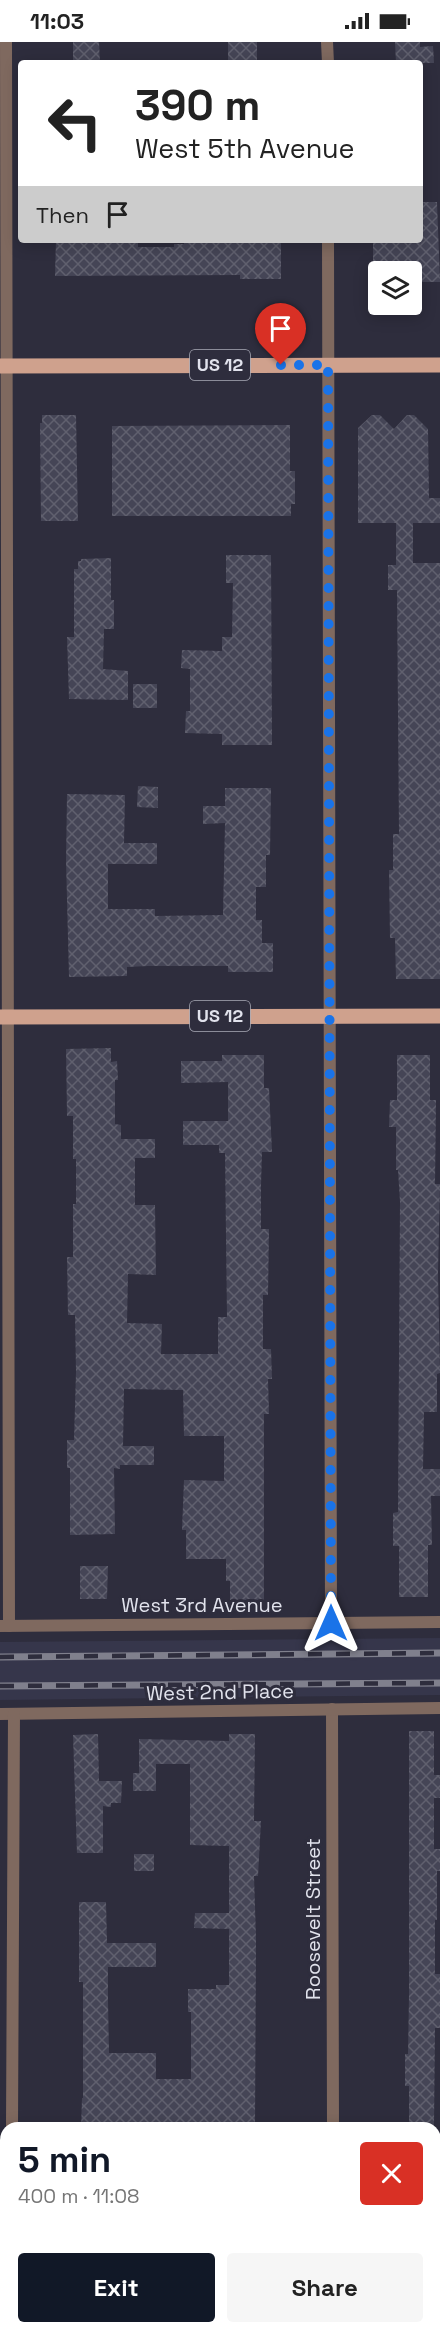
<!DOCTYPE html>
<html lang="en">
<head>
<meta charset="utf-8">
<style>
	body { margin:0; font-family:"Space Grotesk",sans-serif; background:#f6f6f6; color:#222; height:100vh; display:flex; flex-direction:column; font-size:22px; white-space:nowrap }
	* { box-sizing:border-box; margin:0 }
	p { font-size:20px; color:#767676 }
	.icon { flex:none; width:33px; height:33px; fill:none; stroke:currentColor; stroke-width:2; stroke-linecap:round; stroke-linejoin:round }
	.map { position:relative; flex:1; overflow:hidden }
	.sheet { position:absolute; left:0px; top:2080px; width:441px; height:212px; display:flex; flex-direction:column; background:#fff; border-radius:18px 18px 0 0; box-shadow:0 3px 15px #0003 }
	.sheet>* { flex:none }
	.hud { position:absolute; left:18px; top:18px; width:405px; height:183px; border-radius:6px; box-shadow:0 3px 15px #0003; background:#fff; color:#222; overflow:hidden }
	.fabs { position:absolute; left:368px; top:219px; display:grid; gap:12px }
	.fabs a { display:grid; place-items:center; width:54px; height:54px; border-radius:6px; background:#fff; box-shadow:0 3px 15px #0003; font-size:30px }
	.pin { position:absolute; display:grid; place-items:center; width:51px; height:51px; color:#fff; margin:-62px -26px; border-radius:50% 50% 50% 0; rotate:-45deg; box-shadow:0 0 6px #0007 }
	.pin .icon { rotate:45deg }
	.me { position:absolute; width:66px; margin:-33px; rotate:0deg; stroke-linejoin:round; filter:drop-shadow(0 0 4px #0008) }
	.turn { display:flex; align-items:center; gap:21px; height:126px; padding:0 18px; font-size:27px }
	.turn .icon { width:78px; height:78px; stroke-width:2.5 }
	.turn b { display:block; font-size:42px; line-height:51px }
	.then { display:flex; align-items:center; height:57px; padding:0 18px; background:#0003; gap:12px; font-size:22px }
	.round { display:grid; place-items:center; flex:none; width:63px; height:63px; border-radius:6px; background:#f6f6f6 }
	.overview { display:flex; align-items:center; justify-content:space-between; height:102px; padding:0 18px }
	h1 { font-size:36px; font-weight:800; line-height:45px; color:#111827 }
	.cta { display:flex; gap:12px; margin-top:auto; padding:12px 18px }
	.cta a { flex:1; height:69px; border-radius:6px; background:#111827; color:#fff; font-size:24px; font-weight:800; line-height:69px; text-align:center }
	.cta a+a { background:#f6f6f6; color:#222 }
	.status { display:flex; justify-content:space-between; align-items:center; height:42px; padding:0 30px; background:#fff; direction:ltr }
	.status svg { height:16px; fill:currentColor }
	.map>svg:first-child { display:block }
</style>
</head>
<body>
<div class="status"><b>11:03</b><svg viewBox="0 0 49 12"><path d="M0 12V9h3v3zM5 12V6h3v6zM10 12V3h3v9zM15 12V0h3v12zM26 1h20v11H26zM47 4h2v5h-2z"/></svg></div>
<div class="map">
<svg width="440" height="2291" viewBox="0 0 440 2291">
	<defs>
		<pattern id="building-cross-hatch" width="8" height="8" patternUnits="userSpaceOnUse" patternTransform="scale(1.5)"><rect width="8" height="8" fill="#454556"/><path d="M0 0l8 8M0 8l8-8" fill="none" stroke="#60606e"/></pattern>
	</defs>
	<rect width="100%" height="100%" fill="#2e2d3d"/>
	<path fill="#36364b" d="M440,1596V1653L0,1658V1600Z"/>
	<g fill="url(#building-cross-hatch)">
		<path d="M73,0H99L100,21H73Z"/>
		<rect x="228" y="0" width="29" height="21"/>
		<path d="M395,0H420V5L433,4L434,21H396Z"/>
		<path d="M420,160H437L440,240H416V230H373V198H420Z"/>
		<path d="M56,198H138V205H174V202H184V198H200V201H281V237H240V233L55,234Z"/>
		<path d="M42,373H76L78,479H41L40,381H42Z"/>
		<path d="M372,373H380L394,387L407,373H414L428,387L429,456H440V481H413V521H440V937H396L395,896H390L389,828H393V792H399L397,548H388V523H396V481H358V386Z"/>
		<path d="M290,383V429H295V462H291V474H112V384Z"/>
		<path d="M226,513H271L272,703H222V692L185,691L186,669H190V627L181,626L182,608L222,609V595H232L233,541H226Z"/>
		<path d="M111,516V558H114V587H104L103,627L128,629V658L69,657L67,595H74V527H78V519H81V517Z"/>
		<rect x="133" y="642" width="24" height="24"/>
		<path d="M138,744L158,745V766L137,765Z"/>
		<path d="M225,746H271L270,813H266V845H256V878H262V901H273V930H228V924H148L127,925V934L69,935L66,819L67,752L125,753L124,801H157V822H108V867H155V874L223,873L225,781L203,782V764H225Z"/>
		<path d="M111,1006V1020L117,1019L118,1038H115V1082L121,1083V1097H155V1116H135V1163H155L156,1233L128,1232L127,1281L162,1282L161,1312H218V1275H227L225,1111H219V1103H183V1079H228V1040L181,1041V1019H222V1013H264V1046H269L272,1110H262L261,1143V1187H269L268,1253H263V1307H271L272,1337H268L269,1372H264V1558H230V1539H226V1517H186V1488H182L184,1438L224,1439V1394H184L183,1348L124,1347L123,1404H154V1423H120V1427L114,1426L115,1492L70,1493V1426H67V1398H74L76,1330L75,1273H68L67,1215H73V1162H76V1117H73V1074H67L66,1007Z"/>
		<path d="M397,1013H430V1058H436L435,1142H440L438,1231L440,1331L437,1332V1370H424L423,1427H440V1454H431L432,1503H428V1555H399V1504H393V1471L398,1470L400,1160L398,1128H396V1085H389L390,1058H397Z"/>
		<path d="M80,1524H108L107,1557H80Z"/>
		<path d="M409,1689H434V1733H440V1756H434V1807H440V1829H437V1878H435V1932H440V1986H435L434,2085H409V2044H405V2012H408L409,1953Z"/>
		<path d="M98,1692L99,1739H122L121,1761H111V1765L103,1764V1811H77L73,1693Z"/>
		<path d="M229,1692H255L254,1779H261L258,1834H254L256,1896L255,2086H184V2081L106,2082V2086H81L82,2056H83V1940H79V1860H106L107,1901H156V1925H108V1959L109,2011H156V2037H191V1970H188V1947H216V1943H229V1887L194,1886L195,1871H229V1804L190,1803V1722H156V1749H133V1731H139V1697L229,1699Z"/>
		<rect x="134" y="1812" width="20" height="17"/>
	</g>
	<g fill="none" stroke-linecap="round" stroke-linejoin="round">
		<g stroke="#7f695f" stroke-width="12">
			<path d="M6,0L9,1584"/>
			<path d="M327,0L328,21"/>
			<path d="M328,198L331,1581"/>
			<path d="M0,1584L440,1580"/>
			<path d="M332,1667L333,2086"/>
			<path d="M0,1672L440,1666"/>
			<path d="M12,2086L14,1672"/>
			<path d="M0,2259L6,2261"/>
			<path d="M333,2286H440"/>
		</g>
		<g stroke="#cfa18d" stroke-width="15">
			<path d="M0,324L440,323"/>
			<path d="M0,975L440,974"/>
		</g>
		<defs>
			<g id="rail">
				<path d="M0,1615L440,1611"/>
				<path d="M0,1644L440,1641"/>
			</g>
		</defs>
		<use href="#rail" stroke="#80808d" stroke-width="7"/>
		<use href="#rail" stroke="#2e2d3d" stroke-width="4.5" stroke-dasharray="14" stroke-linecap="butt"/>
	</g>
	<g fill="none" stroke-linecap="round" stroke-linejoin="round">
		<path stroke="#1a73e8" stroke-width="10" stroke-dasharray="0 18" d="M281,323H328L331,1581"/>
	</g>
	<g text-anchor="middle" stroke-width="6" stroke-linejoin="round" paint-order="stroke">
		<g fill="#2e2d3d" stroke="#abacb8" stroke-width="1.5">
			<rect x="190" y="308" width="60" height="30" rx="4.5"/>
			<rect x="190" y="959" width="60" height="30" rx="4.5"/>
		</g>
		<g font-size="18" font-weight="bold" fill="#e1e2ec">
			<text x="220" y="329">US 12</text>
			<text x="220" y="980">US 12</text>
		</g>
		<g font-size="20" fill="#e1e2ec" stroke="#2e2d3d">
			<text x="202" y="1570">West 3rd Avenue</text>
			<text transform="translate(220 1650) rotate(-1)" y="7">West 2nd Place</text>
			<text transform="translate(313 1877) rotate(-90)" y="7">Roosevelt Street</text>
		</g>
	</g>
</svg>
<div class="fabs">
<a><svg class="icon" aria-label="layers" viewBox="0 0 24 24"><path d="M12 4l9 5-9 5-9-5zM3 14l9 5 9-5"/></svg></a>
</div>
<div class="pin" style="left:281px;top:323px;background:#d93025"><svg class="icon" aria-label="arrive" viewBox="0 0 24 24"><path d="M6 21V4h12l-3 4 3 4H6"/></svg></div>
<svg class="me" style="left:331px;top:1581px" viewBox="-20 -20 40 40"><path d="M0-17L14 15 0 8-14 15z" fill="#1a73e8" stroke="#fff" stroke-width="4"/></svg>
<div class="hud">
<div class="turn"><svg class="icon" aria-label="left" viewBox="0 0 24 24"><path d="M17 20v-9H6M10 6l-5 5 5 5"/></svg><div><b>390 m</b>West 5th Avenue</div></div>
<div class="then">Then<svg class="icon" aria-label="arrive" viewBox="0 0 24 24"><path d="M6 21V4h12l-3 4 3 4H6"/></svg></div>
</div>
<section class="sheet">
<div class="overview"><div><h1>5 min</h1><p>400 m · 11:08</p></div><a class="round" style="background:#d93025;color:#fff"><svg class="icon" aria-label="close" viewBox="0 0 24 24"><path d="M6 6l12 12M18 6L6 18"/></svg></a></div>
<div class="cta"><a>Exit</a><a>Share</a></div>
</section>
</div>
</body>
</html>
